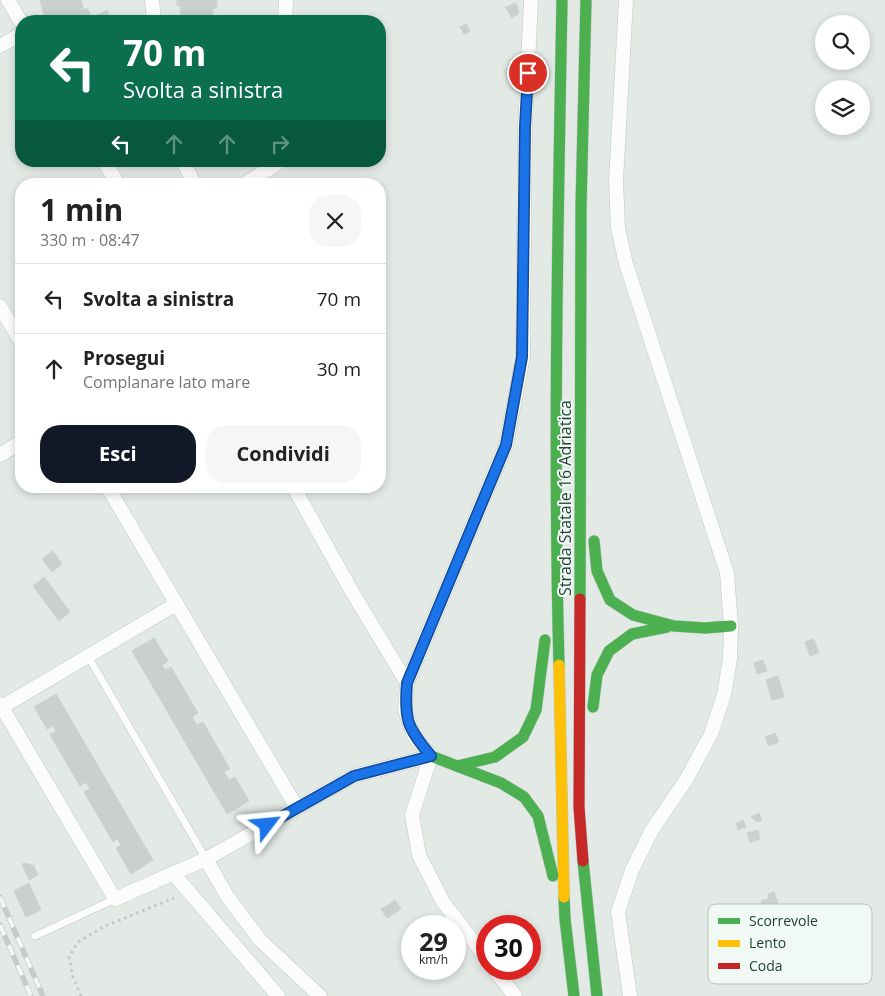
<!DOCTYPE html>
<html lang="it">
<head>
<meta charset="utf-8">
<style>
	body { margin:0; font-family:"Open Sans",sans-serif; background:#f6f6f6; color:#222; height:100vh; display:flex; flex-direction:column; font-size:19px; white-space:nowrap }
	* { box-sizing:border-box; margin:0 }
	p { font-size:16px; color:#767676 }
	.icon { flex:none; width:28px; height:28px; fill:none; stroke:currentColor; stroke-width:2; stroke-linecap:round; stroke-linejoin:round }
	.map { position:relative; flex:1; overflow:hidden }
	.details { position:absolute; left:15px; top:178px; width:371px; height:315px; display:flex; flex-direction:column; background:#fff; border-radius:20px; box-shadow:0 2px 8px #0003 }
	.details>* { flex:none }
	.guide { position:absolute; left:15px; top:15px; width:371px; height:152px; border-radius:20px; box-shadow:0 2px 8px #0003; background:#0b6e4f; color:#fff; overflow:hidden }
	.tools { position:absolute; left:815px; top:15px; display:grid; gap:10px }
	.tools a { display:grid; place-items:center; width:55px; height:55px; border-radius:50%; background:#fff; box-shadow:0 2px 8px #0003; font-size:25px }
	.speed { position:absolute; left:401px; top:915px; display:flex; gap:10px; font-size:25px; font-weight:700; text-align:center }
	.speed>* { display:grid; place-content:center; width:65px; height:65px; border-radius:50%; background:#fff; box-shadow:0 2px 8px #0003; line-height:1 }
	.speed small { font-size:12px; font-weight:400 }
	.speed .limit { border:8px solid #d22; background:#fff; color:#111 }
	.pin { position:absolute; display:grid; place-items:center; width:42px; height:42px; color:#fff; margin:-21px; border:2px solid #fff; border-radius:50%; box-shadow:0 1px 5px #0007 }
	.me { position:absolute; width:55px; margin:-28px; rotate:61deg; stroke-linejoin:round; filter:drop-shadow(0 0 4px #0008) }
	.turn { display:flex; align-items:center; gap:18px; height:105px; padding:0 25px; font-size:22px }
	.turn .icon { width:65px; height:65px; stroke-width:2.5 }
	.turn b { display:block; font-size:35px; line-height:42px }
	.lanes { display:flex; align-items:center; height:48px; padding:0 25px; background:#0003; justify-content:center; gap:25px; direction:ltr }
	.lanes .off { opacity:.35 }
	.round { display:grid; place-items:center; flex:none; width:52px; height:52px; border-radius:20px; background:#f6f6f6 }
	.overview { display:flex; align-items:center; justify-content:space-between; height:85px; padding:0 25px }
	h1 { font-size:30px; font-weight:700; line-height:38px }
	.action { display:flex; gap:10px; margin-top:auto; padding:10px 25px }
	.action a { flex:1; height:58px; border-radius:20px; background:#111827; color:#fff; font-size:20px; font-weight:700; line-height:58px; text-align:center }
	.action a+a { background:#f6f6f6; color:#222 }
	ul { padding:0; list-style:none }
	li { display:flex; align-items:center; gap:15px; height:70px; padding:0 25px; border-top:1px solid #e0e0e0 }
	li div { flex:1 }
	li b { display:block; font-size:19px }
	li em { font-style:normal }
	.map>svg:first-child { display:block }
</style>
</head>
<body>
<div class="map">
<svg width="885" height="996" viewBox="0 0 885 996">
	<rect width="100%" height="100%" fill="#e3eae6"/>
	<g fill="#cad1cd" stroke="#ccd3cf">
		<path d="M40,0H81L83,7L81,8V10L87,8L94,21H45Z"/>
		<path d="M177,0H217V8H213L212,21H180L181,6H177Z"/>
		<path d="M516,3L519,13L512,18L505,7Z"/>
		<path d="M107,10L112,21H97L100,19L98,15Z"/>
		<path d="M466,24L470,31L464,34L460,27Z"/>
		<path d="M53,551L62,564L52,572L42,559Z"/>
		<path d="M44,577L70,612L59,621L33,586Z"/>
		<path d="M154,638L168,661L162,665L165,670L171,667L198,713L192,717L197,725L203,722L230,769L224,772L229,780L235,777L249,801L227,814L132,651Z"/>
		<path d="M814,639L819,653L810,656L805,642Z"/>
		<path d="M763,660L767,671L757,674L754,663Z"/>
		<path d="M778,676L784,697L772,700L766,680Z"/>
		<path d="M56,694L153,860L131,874L116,848L121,845L117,839L113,842L84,792L90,789L86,782L80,786L50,735L56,731L53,726L47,729L34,707Z"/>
		<path d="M775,733L779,742L769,746L765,737Z"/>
		<path d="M759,813L762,820L757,822L751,817Z"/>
		<path d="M743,820L746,827L738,830L736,823Z"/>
		<path d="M758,830L760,839L750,842L747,833Z"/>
		<path d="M26,863L34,866L38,875L29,880L22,864Z"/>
		<path d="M29,883L41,910L26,917L14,891Z"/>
		<path d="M774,892L781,912L775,915L773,909L765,912L761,901L769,898L768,894Z"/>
		<path d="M395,900L401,909L394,914L388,905Z"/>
		<path d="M388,905L394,914L387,918L381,909Z"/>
	</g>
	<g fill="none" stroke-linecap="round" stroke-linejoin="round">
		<defs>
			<g id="lane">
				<path d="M88,656L206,859"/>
				<path d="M35,936L115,899"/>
			</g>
			<g id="street">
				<path d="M8,0L21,22"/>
				<path d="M152,0L154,21"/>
				<path d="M626,0L616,181L618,228L626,264L727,573L731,626L730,659L724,695L711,734L686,780L652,830L632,870L618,912L630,996"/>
				<path d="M285,21L286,0"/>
				<path d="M0,46L21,34"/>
				<path d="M104,161L118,184"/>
				<path d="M183,161L194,184"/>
				<path d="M245,184L278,163V161"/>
				<path d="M0,306L21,342"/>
				<path d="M0,455L21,442"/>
				<path d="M107,486L297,808"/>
				<path d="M293,486L351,590L407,683L405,710L414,736L431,756"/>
				<path d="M407,683L506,445L523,357L525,127L531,0"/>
				<path d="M0,704L115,899L206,859L354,776L431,756"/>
				<path d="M2,707L176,604"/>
				<path d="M431,756L412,815L419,855L443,902L488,960"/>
				<path d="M206,859L227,896L260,940L320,996"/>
				<path d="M173,873L278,996"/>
				<path d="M494,969L515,996"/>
			</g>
			<g id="fast">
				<path d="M594,541L597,571L610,600L633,615L674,626L705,628L731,626"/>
				<path d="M580,599L581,207L586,0"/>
				<path d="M559,665C553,443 558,221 562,0"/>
				<path d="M593,707L597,675L609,651L632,634L667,627"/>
				<path d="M431,756L501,783L524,797L538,816L553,876"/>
				<path d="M457,766L495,757L523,737L536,710L545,640"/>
				<path d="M583,861L597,996"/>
				<path d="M564,897L565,919L574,996"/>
			</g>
			<path id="slow" d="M559,665L564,897"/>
			<path id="jam" d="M580,599L579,807L583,861"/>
		</defs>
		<use href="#lane" stroke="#c0c7c3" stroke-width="8"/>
		<use href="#street" stroke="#c0c7c3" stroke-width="15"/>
		<use href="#fast" stroke="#bbc7c2" stroke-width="12"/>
		<use href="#slow" stroke="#bbc7c2" stroke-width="12"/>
		<use href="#jam" stroke="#bbc7c2" stroke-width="12"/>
		<path stroke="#c0cac4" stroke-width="3" stroke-dasharray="2.5 4" stroke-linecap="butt" d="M81,996L73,977L69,957L78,942L103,927L174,898"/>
		<use href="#lane" stroke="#fbfcfb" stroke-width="7"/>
		<use href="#street" stroke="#fbfcfb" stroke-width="14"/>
		<use href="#fast" stroke="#4caf50" stroke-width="11"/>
		<use href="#slow" stroke="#ffc107" stroke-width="11"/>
		<use href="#jam" stroke="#c62828" stroke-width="11"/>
		<defs>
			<g id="rail">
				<path d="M0,897L43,996"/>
				<path d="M0,925L31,996"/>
			</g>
		</defs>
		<use href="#rail" stroke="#c6cbc9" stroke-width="5.5"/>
		<use href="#rail" stroke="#f1f9f4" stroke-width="4" stroke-dasharray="11" stroke-linecap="butt"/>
	</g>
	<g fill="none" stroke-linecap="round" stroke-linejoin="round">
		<defs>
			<path id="route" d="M267,825L354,776L431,756C407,728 404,719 407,683L506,445L522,357L525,127L528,73"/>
		</defs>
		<use href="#route" stroke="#114b97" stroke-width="12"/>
		<use href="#route" stroke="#1a73e8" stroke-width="9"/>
	</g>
	<g text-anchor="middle" stroke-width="4" stroke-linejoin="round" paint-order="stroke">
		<g font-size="16" fill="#1f4032" stroke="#f1f9f4">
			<text transform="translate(565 498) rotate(-90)" y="6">Strada Statale 16 Adriatica</text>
		</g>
	</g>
	<rect x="708" y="904" width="164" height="80" rx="8" fill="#f1f9f4" stroke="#b2c2ba" stroke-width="1"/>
	<rect x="718" y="918" width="22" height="6" fill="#4caf50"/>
	<rect x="718" y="940" width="22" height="7" fill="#ffc107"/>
	<rect x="718" y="963" width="22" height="6" fill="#c62828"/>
	<g font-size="14" fill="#1f4032">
		<text x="749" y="926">Scorrevole</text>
		<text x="749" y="948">Lento</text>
		<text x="749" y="971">Coda</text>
	</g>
</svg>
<div class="tools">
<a><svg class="icon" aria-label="search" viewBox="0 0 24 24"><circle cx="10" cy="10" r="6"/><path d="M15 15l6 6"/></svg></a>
<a><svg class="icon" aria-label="layers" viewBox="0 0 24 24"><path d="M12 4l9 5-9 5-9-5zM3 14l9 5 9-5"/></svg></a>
</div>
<div class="speed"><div>29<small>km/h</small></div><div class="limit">30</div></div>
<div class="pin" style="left:528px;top:73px;background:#d93025"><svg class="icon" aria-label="arrive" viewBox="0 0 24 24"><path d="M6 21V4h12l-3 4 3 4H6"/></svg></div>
<svg class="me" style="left:267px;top:825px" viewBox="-20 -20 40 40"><path d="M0-17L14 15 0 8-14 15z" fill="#1a73e8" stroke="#fff" stroke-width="4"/></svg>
<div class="guide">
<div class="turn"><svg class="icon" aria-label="left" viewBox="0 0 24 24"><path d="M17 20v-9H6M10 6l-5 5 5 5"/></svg><div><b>70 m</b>Svolta a sinistra</div></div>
<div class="lanes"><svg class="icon" aria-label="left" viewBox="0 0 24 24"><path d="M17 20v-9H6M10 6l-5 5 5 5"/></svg><svg class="icon off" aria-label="ahead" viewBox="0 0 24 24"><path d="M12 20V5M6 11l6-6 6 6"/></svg><svg class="icon off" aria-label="ahead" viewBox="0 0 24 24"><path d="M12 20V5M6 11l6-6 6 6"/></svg><svg class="icon off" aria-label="right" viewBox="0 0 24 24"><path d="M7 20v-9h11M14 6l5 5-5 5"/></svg></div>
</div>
<section class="details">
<div class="overview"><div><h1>1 min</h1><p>330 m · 08:47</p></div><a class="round"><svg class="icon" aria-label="close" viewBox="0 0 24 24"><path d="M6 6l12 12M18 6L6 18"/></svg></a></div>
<ul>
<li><svg class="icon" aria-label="left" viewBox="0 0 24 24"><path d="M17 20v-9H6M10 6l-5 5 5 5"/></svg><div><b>Svolta a sinistra</b></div><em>70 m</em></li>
<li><svg class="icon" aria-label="ahead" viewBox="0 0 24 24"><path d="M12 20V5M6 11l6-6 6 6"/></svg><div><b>Prosegui</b><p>Complanare lato mare</p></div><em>30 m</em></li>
</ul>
<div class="action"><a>Esci</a><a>Condividi</a></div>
</section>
</div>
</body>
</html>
